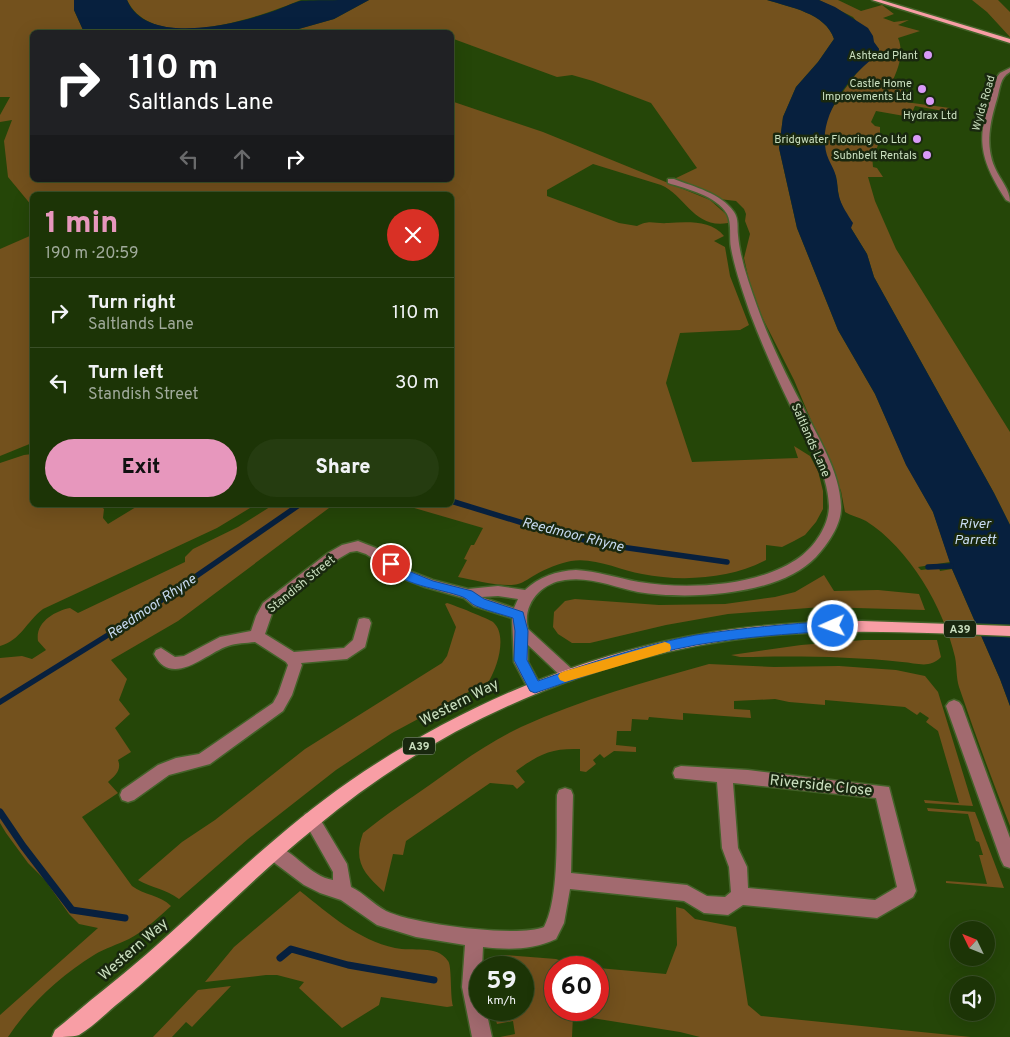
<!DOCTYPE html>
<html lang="en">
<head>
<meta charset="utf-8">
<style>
	body { margin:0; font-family:Overpass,sans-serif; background:#253c10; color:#f1f3f6; height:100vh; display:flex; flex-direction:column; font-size:19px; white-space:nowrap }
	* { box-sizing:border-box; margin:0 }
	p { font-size:16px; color:#a0aa9b }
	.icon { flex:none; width:28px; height:28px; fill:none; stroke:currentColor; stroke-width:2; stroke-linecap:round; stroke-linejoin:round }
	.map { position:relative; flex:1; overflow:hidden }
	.panel { position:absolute; left:30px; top:192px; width:424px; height:315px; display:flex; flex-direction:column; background:#1c3406; border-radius:8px; box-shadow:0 5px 20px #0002,0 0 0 1px #3a4f28 }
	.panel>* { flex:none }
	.top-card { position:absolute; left:30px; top:30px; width:424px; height:152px; border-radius:8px; box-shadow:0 5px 20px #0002,0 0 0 1px #3a4f28; background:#202124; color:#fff; overflow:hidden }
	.needle { width:32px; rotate:313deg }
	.tools { position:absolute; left:950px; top:921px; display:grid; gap:10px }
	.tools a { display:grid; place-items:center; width:45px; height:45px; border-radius:50%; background:#1c3406; box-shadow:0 5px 20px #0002,0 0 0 1px #3a4f28; font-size:25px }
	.speed { position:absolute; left:469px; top:956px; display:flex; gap:10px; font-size:25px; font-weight:700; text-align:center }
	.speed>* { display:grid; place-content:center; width:65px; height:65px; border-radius:50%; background:#1c3406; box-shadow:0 5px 20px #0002,0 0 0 1px #3a4f28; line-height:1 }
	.speed small { font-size:12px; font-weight:400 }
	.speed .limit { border:8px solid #d22; background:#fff; color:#111 }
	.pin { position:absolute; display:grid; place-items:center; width:42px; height:42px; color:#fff; margin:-21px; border:2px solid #fff; border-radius:50%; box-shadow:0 1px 5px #0007 }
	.me { position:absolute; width:55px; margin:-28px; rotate:268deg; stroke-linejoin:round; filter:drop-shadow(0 0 4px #0008) }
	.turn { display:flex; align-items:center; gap:18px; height:105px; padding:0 15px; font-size:22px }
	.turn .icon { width:65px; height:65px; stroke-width:2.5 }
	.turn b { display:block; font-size:35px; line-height:42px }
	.lanes { display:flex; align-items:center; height:48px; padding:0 15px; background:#0003; justify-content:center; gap:25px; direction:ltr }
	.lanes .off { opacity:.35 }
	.round { display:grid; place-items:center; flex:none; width:52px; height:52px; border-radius:26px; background:#253c10 }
	.headline { display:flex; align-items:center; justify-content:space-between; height:85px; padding:0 15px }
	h1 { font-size:30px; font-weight:800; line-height:38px; color:#e797bd }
	.primary-button { display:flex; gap:10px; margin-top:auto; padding:10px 15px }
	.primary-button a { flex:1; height:58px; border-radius:30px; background:#e797bd; color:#111; font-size:20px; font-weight:800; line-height:58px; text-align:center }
	.primary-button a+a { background:#253c10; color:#f1f3f6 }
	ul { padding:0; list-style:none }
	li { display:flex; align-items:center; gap:15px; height:70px; padding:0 15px; border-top:1px solid #3a4f28 }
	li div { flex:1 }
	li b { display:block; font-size:19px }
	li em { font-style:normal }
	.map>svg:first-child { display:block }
</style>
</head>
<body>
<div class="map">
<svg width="1010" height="1037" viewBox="0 0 1010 1037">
	<rect width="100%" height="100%" fill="#254608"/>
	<g fill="#73511d">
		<path d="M0,0H74V10L83,30L91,32H32V180H451V102H454L543,132L710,200L728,216L730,220L728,223C694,229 686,196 661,185L593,164L547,190V196L619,223L637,226C650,219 654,224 668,223C687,222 711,220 724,236L714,241L725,247L730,276L749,325L740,330L680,333L666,383L692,462L798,458L794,446L810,456L818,471L823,491V509L816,522L805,535L794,541L782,547L766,545V560C730,579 682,582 642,574C620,570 594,557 571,561C560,563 545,569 535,575C529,578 525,582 518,584C505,588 473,580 458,577L467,560L464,559L471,545H474L483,528L404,505H451V195H32V206L8,177L4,141L12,120L0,122V115L10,97H0Z"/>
		<path d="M127,0H301C260,17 153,55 127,0Z"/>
		<path d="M369,0H767C789,7 826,13 834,39L818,62L796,87L783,117L779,148L797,228L838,330L875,394L906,464L933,512L950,562L918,567L921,570L939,568L940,571L952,569L1000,679L1010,706V826C992,780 975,734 959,687C956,677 957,667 955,657C944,608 909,548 866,521C859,517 851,516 845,512L841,491L794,380L762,317L749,281L744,258L750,234L745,221L746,214L744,209L736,201L719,199L674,179L697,168L651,103L593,81L572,75L557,77L451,38V32L431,31L424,32H288L334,19Z"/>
		<path d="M819,0H838L861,11L882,5L894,14L883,18L894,22L909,20L898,25L920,31L898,38C904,52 899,67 893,80L909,83L904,92L910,93L905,102L950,108L949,112L915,106L910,117L876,111L871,122L875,126L880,127C880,139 880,146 872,155L873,167L877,168L883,177H868L875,201L896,249L1010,432V525L994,493L874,277L867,254L851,228L839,198L836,176L828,163L824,145L825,128L827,117L839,97L856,74L879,49L853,17Z"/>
		<path d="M972,0H998L1010,12V37L987,12Z"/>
		<path d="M32,235V443L0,456V249Z"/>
		<path d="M32,454V505H99L104,509L103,518L108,524L136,507V505H255L217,528L43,609C26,622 21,640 0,646V463L24,455Z"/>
		<path d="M273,505H333L178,621L111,660L127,679L119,700L130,714L115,728L131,752L118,760C122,770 115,776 108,782L118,793L82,817L132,886C144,895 160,895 171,906C158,918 144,931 129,939C117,945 105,948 94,955C60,976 30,1004 8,1037H0V1015L98,928L79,924L69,914L45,880L28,863L6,833L0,823V658L22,656L32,659L46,650L38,641C35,622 55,611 70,608L78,613L185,562V557L193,549L238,527Z"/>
		<path d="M824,575L834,591L878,590L919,594L925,610L822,607L728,614L666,625L590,643H572L558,634L553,627L554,612L565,601L575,599L659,605L725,604L775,597L795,592Z"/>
		<path d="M447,603C454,605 489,619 493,622C508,635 497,668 489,681L392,733L336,770L248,839L179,899C166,889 152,888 138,880L182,842L215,820L305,749L442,663L447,656L456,627L445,604Z"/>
		<path d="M864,640H937L941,657C930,669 917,663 902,662C848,656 794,656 740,657L731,655L801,645Z"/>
		<path d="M709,664L774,667L839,666L896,670L925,676L938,692L973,806L925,803L924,800L959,803L938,731L926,722L929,718L920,712L917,715L905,707L825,700V705L789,702L775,699L734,701V709L750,710L751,718L683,713V720L649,717L648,720L632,719L631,731H617L616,745L636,747V752L614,751L604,758L600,754L593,760L596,764L586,772L580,771V749C551,748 539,754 516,771L525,782L517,789L513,785L490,783L406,841L403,855L393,854L384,892C363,873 353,861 363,833C385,815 408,800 431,784C460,763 489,742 521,727C582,699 645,682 709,664Z"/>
		<path d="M927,808L975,812L1004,888L946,883V881L987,884L979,855H983L979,842L976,841L968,814L928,811Z"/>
		<path d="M300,891C329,914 358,940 395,948C412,952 437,944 448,961C452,965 450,996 453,1006L447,1007L381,997L379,1005L342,1028L299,988L304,982L277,975H266L205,982L234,947Z"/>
		<path d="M676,907L684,909L695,919L736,927L748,1005L761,1016L971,1037H700L680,1032L573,1015L572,1037H500L515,1034L513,1021L497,1024L493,1010H522V968L489,967L493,959L505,955L556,959L576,966L597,967L555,968V1010H598V968L666,974L677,945Z"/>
		<path d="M231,986L192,1027L186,1022L172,1037H153L198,990Z"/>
	</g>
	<g fill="#07203e">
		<path d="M74,0H127C146,46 232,25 268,13C279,10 289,4 300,1C313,0 353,0 369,0L334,19L288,32H91L83,30L74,10Z"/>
		<path d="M767,0H819L835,7L868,28L873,36L874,42L879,49V54C852,72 821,112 825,145C826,160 834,166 836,177C838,183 837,190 839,196C841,205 848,215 853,223L851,228L867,254L874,277L994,493L1010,525V706L1000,679L952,569L933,512L906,465L875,394L838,330L797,228L779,148L783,117L796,87L818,62L834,39C826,13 789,7 767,0Z"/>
	</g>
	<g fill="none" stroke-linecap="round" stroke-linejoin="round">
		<g stroke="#07203e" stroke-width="5.5">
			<path d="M451,501L549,531L600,544L727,562"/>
			<path d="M928,567L951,566"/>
			<path d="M0,702L137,617L299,505"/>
		</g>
		<g stroke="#07203e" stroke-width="7">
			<path d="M0,812L23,846L72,910L125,918"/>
			<path d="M280,958L291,949L348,965L434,980"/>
		</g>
		<defs>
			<g id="minor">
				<path d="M1010,68V72C1000,77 1000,89 997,99C990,122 985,145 995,168C1000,180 1010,189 1010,202L1006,200C973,149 979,132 997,77L1000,73Z"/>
				<path d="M668,179H674C694,187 721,193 734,212C739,219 737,227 738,235C740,259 749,283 757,306C769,340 785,373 802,405C817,436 840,471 841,506C842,524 828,544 816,557C779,596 688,600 638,592C614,587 590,576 565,580C541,583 522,604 528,629L574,671L576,675L574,679L569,681L564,679L528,645V662L542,688L540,692L535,694L530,692L514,662L512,618L474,606L464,598L425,587L402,578L366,554L357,551L350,552L338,559L273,611L265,634L294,652L344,648L353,640L359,619L364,618L369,619L371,623L365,647L347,659L301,663L302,665L292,695L283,711L210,764L169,775L134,800L128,802L122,800L120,795L122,790L158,765L176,758L199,754L273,703L278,694L288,665L286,662L255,642C246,643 236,643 228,646C206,653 172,689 154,654L156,650L161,648L175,657L184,656L220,637L251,631L256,616L263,603L328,553L342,545L358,541L376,548L412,572L433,580L468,589L498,586L525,590C539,577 556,571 576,570C597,571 617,578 639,582C687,590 759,587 800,557C815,546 829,525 829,506C828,471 806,437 791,407C776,376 762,345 750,313C743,292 735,270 731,248C729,238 732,223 727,214C717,196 687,189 668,183ZM498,596L518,599L514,608L481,597Z"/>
				<path d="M954,700L959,702L962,706L1010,838V868L1004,866L1001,860L946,706L949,702Z"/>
				<path d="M681,766L748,770L889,787L916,891L913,897L877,918L743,905L728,915L704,913L684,901L570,889L564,923L556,939C533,950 509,950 483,947L482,968H480V1010H486L492,1037H472L462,987L465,945L416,937L377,925L341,900L320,893L304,885L268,858L265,852L268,846L274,844C295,852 310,876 333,880V872L303,819L305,814L311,812L317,814L347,864L351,887C364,893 373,904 386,911C412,924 518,938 544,927C560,897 556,830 557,795L559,790L565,788L571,790L573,795L571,873L687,885L707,896L725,897L731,892L729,867L722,848L717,782L675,778L673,773L675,768ZM733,783L876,798L897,887L875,900L748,888L747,867L738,848Z"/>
			</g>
			<g id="major">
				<path d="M872,0H881L1010,39V43Z"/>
				<path d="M862,621L1010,626V636C936,633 861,629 787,634C671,642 558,677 455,732C406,759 359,791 316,827C248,881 189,946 121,1001C107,1012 94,1026 79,1035C72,1037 60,1037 52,1037L55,1030L65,1022C95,996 127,972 157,945C220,889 281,829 350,781C459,706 583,653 714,632C763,624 812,622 862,621Z"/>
			</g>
		</defs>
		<use href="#minor" stroke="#436229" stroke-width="3"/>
		<use href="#major" stroke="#436229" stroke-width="3"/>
		<use href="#minor" fill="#a26a6f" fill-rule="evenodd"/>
		<use href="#major" fill="#f89ea5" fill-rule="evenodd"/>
	</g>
	<path fill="#1a73e8" stroke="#114b97" d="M391,560L411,572L433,581L472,591L484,599L523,612L528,631L527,660L538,681C589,663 643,645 696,635C742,628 787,624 833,621L838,623L839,626L838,630L833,631C787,634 742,637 696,645C641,655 588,675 535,693L530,691L514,660L515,631L513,618C501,614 488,611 476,606C471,604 468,599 463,597C440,588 399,586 385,564Z"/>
	<path fill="#f59e0b" d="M665,642L670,644L671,648L670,651L565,682L560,680L558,676L560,673L565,671Z"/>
	<g fill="#d99af7" stroke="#19280f" stroke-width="2">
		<circle cx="928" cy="55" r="5"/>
		<circle cx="922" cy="89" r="5"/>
		<circle cx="930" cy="101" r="5"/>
		<circle cx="917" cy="139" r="5"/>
		<circle cx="927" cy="155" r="5"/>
	</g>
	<g text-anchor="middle" stroke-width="5" stroke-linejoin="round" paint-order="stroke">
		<g font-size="11" fill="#cbe0c0" stroke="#19280f" text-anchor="end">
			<text x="918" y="59">Ashtead Plant</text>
			<text x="912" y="87">Castle Home<tspan x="912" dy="13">Improvements Ltd</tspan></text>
			<text x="930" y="119" text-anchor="middle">Hydrax Ltd</text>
			<text x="907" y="143">Bridgwater Flooring Co Ltd</text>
			<text x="917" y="159">Subnbelt Rentals</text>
		</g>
		<g font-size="11" fill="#cbe0c0" stroke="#19280f">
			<text transform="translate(983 103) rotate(-74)" y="4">Wylds Road</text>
		</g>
		<g fill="#19280f" stroke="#96a98b" stroke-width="1">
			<rect x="944" y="620.5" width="32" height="17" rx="4"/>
			<rect x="403" y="737.5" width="32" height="17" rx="4"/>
		</g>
		<g font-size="11" font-weight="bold" fill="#cbe0c0">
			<text x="960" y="633">A39</text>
			<text x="419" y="750">A39</text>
		</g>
		<g font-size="12" fill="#cbe0c0" stroke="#19280f">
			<text transform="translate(811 440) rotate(66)" y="4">Saltlands Lane</text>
			<text transform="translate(301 584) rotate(-39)" y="4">Standish Street</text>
		</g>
		<g font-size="14" font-style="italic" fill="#c8dbf2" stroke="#19280f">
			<text x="975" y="528">River<tspan x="975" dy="16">Parrett</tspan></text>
			<text transform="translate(573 534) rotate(14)" y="5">Reedmoor Rhyne</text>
			<text transform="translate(151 606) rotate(-34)" y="5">Reedmoor Rhyne</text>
		</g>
		<g font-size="15" fill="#cbe0c0" stroke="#19280f">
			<text transform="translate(459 702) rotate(-27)" y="5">Western Way</text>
			<text transform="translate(821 785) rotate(6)" y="5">Riverside Close</text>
			<text transform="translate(133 949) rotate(-41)" y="5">Western Way</text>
		</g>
	</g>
</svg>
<div class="tools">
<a><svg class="needle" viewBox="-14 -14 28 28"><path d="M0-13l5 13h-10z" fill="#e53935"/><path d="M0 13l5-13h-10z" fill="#a0aa9b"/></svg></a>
<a><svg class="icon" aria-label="sound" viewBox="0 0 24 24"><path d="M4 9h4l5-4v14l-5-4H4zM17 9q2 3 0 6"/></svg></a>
</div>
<div class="speed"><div>59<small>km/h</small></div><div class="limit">60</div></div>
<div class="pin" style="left:391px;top:564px;background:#d93025"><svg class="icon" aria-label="arrive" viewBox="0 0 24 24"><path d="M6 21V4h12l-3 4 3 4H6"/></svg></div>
<svg class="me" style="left:833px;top:626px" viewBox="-20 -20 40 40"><circle r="17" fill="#1a73e8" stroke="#fff" stroke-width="3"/><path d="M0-11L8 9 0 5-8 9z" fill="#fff"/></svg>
<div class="top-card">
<div class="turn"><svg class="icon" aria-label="right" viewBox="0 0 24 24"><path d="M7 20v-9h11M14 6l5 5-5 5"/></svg><div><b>110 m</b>Saltlands Lane</div></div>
<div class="lanes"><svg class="icon off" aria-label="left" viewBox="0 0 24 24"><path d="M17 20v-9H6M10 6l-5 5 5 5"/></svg><svg class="icon off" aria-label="ahead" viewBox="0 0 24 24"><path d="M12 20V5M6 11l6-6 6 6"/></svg><svg class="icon" aria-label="right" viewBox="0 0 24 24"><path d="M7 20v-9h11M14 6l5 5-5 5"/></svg></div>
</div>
<section class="panel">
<div class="headline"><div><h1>1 min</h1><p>190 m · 20:59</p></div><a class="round" style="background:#d93025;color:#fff"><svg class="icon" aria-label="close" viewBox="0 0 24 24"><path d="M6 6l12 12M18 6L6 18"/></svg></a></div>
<ul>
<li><svg class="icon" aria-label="right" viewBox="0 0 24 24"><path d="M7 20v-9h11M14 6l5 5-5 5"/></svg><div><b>Turn right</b><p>Saltlands Lane</p></div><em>110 m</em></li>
<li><svg class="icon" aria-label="left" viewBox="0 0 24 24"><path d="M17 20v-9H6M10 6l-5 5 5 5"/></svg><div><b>Turn left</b><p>Standish Street</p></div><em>30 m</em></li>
</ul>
<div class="primary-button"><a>Exit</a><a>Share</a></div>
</section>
</div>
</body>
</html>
